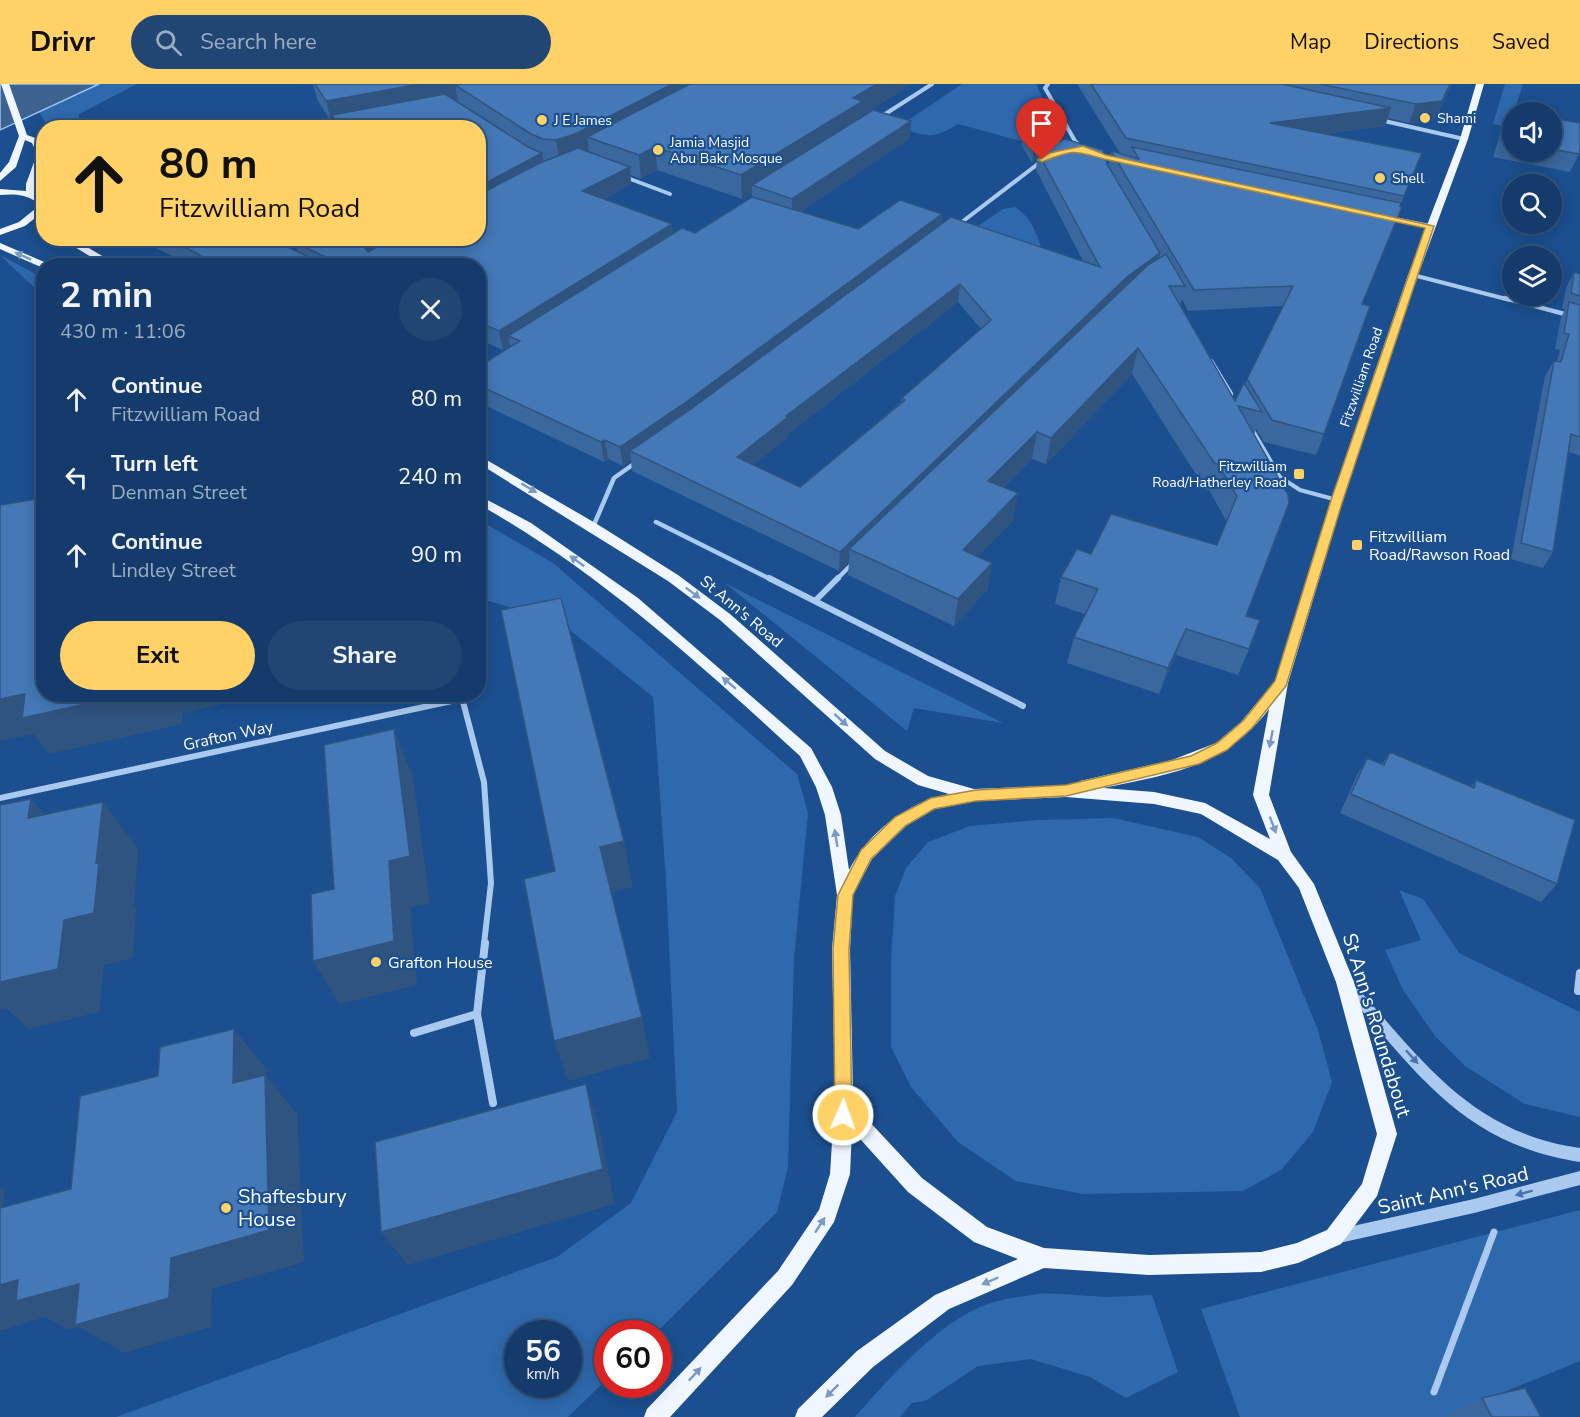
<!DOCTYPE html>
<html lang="en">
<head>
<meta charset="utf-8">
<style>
	body { margin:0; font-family:"Nunito Sans",sans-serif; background:#214673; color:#f1f3f6; height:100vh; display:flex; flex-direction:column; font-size:22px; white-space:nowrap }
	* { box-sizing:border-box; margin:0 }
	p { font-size:20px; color:#9dadc1 }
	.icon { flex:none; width:33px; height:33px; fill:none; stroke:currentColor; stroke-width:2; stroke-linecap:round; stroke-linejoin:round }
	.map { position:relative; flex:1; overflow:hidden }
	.panel { position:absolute; left:36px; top:174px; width:450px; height:444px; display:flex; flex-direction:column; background:#143b6b; border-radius:24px; box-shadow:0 3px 15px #0003,0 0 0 2px #33557e }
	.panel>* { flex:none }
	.guide { position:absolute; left:36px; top:36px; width:450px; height:126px; border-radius:24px; box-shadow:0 3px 15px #0003,0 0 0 2px #33557e; background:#ffd166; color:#111; overflow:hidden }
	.controls { position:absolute; left:1502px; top:18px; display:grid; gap:12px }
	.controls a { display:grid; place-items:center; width:60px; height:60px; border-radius:50%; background:#143b6b; box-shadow:0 3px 15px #0003,0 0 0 2px #33557e; font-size:30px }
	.speed { position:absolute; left:504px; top:1236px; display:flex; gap:12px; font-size:30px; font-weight:700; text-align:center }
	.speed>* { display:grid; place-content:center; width:78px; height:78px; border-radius:50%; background:#143b6b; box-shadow:0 3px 15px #0003,0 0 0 2px #33557e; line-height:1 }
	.speed small { font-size:15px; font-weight:400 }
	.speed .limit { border:9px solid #d22; background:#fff; color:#111 }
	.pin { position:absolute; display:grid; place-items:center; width:51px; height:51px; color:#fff; margin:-62px -26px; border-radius:50% 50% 50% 0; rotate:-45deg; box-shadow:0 0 6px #0007 }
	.pin .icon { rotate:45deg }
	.me { position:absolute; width:66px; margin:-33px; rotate:2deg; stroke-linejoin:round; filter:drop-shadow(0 0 4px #0008) }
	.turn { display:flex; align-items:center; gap:21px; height:126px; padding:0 24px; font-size:27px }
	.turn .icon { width:78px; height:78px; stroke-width:2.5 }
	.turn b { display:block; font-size:42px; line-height:51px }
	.round { display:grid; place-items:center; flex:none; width:63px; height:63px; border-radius:32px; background:#214673 }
	.head { display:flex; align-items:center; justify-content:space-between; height:102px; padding:0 24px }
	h1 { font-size:36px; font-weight:700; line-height:45px }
	.button { display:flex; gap:12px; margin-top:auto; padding:12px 24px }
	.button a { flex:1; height:69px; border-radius:36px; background:#ffd166; color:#111; font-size:24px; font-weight:700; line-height:69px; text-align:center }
	.button a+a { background:#214673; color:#f1f3f6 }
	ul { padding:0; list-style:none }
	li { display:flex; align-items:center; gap:18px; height:78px; padding:0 24px }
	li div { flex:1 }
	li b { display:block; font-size:22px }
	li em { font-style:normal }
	header { display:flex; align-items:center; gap:36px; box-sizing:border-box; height:84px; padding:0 30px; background:#ffd166; color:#111 }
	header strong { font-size:28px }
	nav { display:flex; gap:33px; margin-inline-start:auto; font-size:21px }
	.search { width:420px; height:54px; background:#214673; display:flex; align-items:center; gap:15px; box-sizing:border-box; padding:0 21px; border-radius:33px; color:#9dadc1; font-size:22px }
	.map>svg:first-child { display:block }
</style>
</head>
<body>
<header>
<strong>Drivr</strong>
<div class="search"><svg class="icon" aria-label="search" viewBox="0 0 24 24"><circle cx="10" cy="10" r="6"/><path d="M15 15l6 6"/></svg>Search here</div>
<nav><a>Map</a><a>Directions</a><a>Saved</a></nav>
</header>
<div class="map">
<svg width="1580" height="1333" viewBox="0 0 1580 1333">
	<rect width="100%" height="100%" fill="#1b4f8f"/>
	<g fill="#2e69ad" fill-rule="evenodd">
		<path d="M99,0H137L79,30V43H48L39,28Z"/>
		<path d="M962,0H1036L1062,56L1035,61L958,40C930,57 928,52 898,43Z"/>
		<path d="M1505,0H1523L1514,28H1512V44L1493,40Z"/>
		<path d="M1015,123C1031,133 1036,148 1042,165L965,151L1003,125Z"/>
		<path d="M0,171L43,194V212Z"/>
		<path d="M479,436L553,479L797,690L808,729L794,874L788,1083L777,1128L656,1249L608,1250L607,1295L568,1333H116L557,1173L631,1119L677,1028L666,797L653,613L560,538L479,514ZM518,1250H568V1300H518Z"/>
		<path d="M725,499L1003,639L914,624L907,647Z"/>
		<path d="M1113,734L1198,753L1231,774L1260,804L1318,946L1332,998L1313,1048L1281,1086L1243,1107L1083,1110L1016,1097L958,1058L911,1003L891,963V876L895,812L906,784L928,758L970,742L1038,736Z"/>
		<path d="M1399,806L1423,815L1459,869L1580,928V1033L1525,1020L1465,982L1435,952L1403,906L1385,866L1421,856Z"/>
		<path d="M1580,1126V1277L1443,1333H1240L1201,1225Z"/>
		<path d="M1044,1209L1107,1213L1152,1211L1178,1288L1126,1314L1090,1293L1031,1275L978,1282L925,1317L912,1319L900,1333H855C891,1293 944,1230 998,1217C1013,1213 1029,1212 1044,1209Z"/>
	</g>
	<path fill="#3c6290" stroke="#9cc4f0" stroke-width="1.5" d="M0,0H99L0,46Z"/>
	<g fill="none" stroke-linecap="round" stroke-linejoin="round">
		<path stroke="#a9c9ee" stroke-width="4" d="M1252,345L1280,393L1300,406L1337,416"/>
		<path stroke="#a9c9ee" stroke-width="7" d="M1434,1308L1494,1148"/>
		<g stroke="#a9c9ee" stroke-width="4">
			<path d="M1048,0L1045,4L1075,57L1082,64"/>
			<path d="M879,34L932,0"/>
			<path d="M1380,36L1464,55"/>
			<path d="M625,93L670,110"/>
			<path d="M1390,134L1430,142"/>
			<path d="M958,141L1043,76"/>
			<path d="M1413,191L1510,216"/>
		</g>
		<g stroke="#a9c9ee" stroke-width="4.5">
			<path d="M1504,214L1580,234"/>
			<path d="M1211,277L1231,310"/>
			<path d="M656,438L772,496"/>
			<path d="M593,443L614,394L638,377"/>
			<path d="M836,496L853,479"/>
		</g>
		<g stroke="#a9c9ee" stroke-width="6">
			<path d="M769,494L1023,622"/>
			<path d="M815,517L838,494"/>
			<path d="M461,610L484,698L491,799L484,860"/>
			<path d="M0,714L461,615"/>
		</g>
		<g stroke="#a9c9ee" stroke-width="8">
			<path d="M485,859L477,930L493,1019"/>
			<path d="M1578,907L1580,889"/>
			<path d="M414,949L477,930"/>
		</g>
		<g fill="#a9c9ee" fill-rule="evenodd">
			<path d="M1349,897L1353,899C1421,975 1471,1049 1580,1064V1078C1464,1061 1416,988 1345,907L1343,903L1345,899Z"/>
			<path d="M1580,1087V1101L1474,1129L1335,1160L1330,1158L1328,1153L1330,1148L1335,1146L1474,1115Z"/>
		</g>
		<g fill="#f0f6ff" fill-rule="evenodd">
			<path d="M1,0H9L27,51L38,55C49,75 34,89 34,109L44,116V127L25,142L0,151V145L19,138L35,125V117C24,110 13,110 0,111V105L26,107V100L37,70L32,59L25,56L16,83L0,97V89L9,78L19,52Z"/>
			<path d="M1476,0H1484L1468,55L1418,191L1343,416L1288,599L1269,711L1291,768L1314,800L1354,898L1397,1050L1377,1112L1341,1160L1298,1179L1261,1188L1149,1191L1044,1184L949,1225L873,1283L822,1333H795L798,1325L857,1267L935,1211L1018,1175L974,1158L908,1108L852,1046L850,1090L834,1138L792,1201L670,1333H644L647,1325L778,1187L819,1126L830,1090L835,1011L832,865L837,811L825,731L816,703L800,672C700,580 598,487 478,420V411L531,439L638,514L811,664L832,703L841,731L849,786C869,748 906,719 949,710L918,701L875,675L720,536L668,497L478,379V371L597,440L678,491L730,530L885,667L928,692L974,705L1073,701L1080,697L1172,676L1216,659L1241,638L1275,597L1331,416L1408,191L1460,55ZM1269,625L1253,711L1270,755L1205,719L1154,708L1103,704C1171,690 1225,683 1269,625ZM1066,713L1154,720L1201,730L1278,776L1299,804L1336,898L1377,1050L1362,1100L1327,1146L1297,1159L1261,1168L1149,1171L1044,1164L987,1143L922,1094L867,1035L853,1010L850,865L853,811L872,775L906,742L935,725L976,717Z"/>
			<path d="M60,154H72L119,182H106Z"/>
			<path d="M0,159L49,180L51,182H44L43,184L0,165Z"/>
		</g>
	</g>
	<g fill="#3a679d" fill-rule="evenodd">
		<path d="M313,0H912L862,31V33L910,54L800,128L858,145L942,130L941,141L1083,177L1036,86L1037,75L1032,79L1021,60L1024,43L1051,61L1108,82L1111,67L1120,69L1077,0H1452L1435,35L1409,39L1388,34L1385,42L1324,50L1422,69L1400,122L1362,220L1324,350L1316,371L1264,358L1256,345L1254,351L1246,532L1249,565L1238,591L1176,571L1159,610L1067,579L1074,553L1085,530L1055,520L1061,493L1091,470L1217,461L1227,438L1209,406H1206L1132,290L1046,380L1032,375L1004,403L1013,436L978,472L988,505L954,542L848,491L849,478L839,487L632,387L631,377L623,382L608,375L604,378L478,318V283L511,263L510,261L503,266L478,255V182H192L136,154H269L298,168L295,159L478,154V44H336L335,40H332L317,15ZM657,86L742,115L752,109V114L695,149L673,150L604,115L631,100L630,91L641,95ZM1182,215L1188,227L1283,222L1245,300L1235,317L1180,221ZM958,218L981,245L902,314L901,318L800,403L753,381L788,353V350Z"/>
		<path d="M1510,27L1512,28V68H1551V34L1579,70L1570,88L1493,73L1502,44Z"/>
		<path d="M1574,188L1580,190V372L1569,368L1553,468L1543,484L1511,475L1545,292L1554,277H1557L1560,266L1555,265L1561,234L1565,225H1562L1566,204Z"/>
		<path d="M1390,668L1471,703L1476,696L1557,800L1541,818L1340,729L1356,693L1367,674L1382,680Z"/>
		<path d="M1482,1314L1541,1333H1441Z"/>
	</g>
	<g fill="#305480">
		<path d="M420,0H545L455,1L458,16L338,39L332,31L335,40H332L326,17Z"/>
		<path d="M672,0H717L587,53L589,68L560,80L556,56Z"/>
		<path d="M877,0H912L862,31V40L752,101V109L742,115L741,91L853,14Z"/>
		<path d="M1450,0H1452L1435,35L1409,39L1416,20Z"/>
		<path d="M1391,24L1385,42L1265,57L1270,39Z"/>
		<path d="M911,37L910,54L792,133V115Z"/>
		<path d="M394,40L395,44H378Z"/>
		<path d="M1052,51L1050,69L1038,68L1037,75L1032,79L1034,61Z"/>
		<path d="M655,63L657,86L641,95L639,71Z"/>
		<path d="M542,69L545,87L478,123V103Z"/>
		<path d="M630,83L631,100L585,125L582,107Z"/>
		<path d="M942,130L940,148L687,337L630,367L631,377L623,382L620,363Z"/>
		<path d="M672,140L674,159L508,252L510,261L503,266L499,247Z"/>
		<path d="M377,154H417L372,178L365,164L367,160Z"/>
		<path d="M1160,169L1156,188L849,465V478L839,487L840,468L1128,192Z"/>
		<path d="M960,200L958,218L788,350V353L738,393L737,373L786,332Z"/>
		<path d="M1138,264L1132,290L1046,380L1051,354Z"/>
		<path d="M1037,348L1032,375L984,423L988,397Z"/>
		<path d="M605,356L608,375L604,378L601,358Z"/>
		<path d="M1018,409L1013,436L959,492L963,466Z"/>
		<path d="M992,479L988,505L954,542L958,515Z"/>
		<path d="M1186,545L1176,571L1159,610L1168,584Z"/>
		<path d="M25,610H268L183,629L182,640L49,670L34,650L0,657V615Z"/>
		<path d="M394,645L413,694L430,819L410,823L417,901L340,920L313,877L389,777Z"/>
		<path d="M31,715L69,762L28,734Z"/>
		<path d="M103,718L138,765L134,821L136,825L133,874L104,881L99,928L29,945L6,924L0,926V887L64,836L96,779Z"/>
		<path d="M624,757L633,803L610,809L600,763Z"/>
		<path d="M642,933L650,974L568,997L554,957Z"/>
		<path d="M234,945L267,986V993L297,1030L304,1178L212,1205L211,1243L124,1269L79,1243L68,1246L45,1233L0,1247V1201L18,1196L171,1174L233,999Z"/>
		<path d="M586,1000L598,1039L615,1120L408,1181L381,1148Z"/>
		<path d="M0,1104L5,1108L2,1125L0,1160Z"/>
	</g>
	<g fill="#4478b7" stroke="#305480" stroke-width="1.5" fill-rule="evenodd">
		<path d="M315,0H420L326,17Z"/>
		<path d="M463,0H672L575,50L556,56L543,55L531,50L455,1Z"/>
		<path d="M690,0H877L853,14L863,17L741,91L655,63L639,71L587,53Z"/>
		<path d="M1091,0H1282L1391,24L1270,39L1422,69L1404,112L1126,54Z"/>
		<path d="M1320,0H1450L1442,17L1416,20Z"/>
		<path d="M445,10L528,63L542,69L478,103V44H398L394,40L378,44H340L332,31Z"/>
		<path d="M873,26L911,37L792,115L752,101Z"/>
		<path d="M1510,27L1518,28H1512V58L1501,56Z"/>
		<path d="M1551,34L1580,39V65L1579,70L1551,65Z"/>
		<path d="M1024,43L1052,51L1034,61Z"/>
		<path d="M1065,55L1103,66L1107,80L1160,169L1128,192L840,468L630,367L691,325L951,133L1100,183L1038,68L1047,62ZM960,200L991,236L902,314L905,316L800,403L737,373L788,333L786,332Z"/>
		<path d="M1132,63L1401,119L1400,122L1402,123L1362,220L1370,222L1324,350L1272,336L1247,295L1293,202L1194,206L1111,67L1139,75Z"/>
		<path d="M578,64L630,83L582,107L672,140L499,247L478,238V182H346L295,159L305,154H377L367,160L365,164L368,168L394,154H478V111L540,79Z"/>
		<path d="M752,113L858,145L900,116L942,130L686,318L620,363L605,356L601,358L478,301V283L520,257L508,252L682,144L695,149Z"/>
		<path d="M167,154H269L328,182H219L196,169Z"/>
		<path d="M1166,170L1185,202H1169L1235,317L1244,299L1262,328L1238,322L1288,411L1289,419L1246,532L1260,536L1249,565L1186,545L1168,584L1074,553L1098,505L1061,493L1077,465L1091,470L1111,430L1217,461L1237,412L1218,380H1215L1138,264L1051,354L1037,348L988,397L1018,409L963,466L992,479L958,515L849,465L1148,181Z"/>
		<path d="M1574,188L1580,190V212L1571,209Z"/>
		<path d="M1569,218L1580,221V353L1571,350L1553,468L1521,459L1554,277L1561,278L1569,250L1564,249Z"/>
		<path d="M44,414V610H131L22,634L25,610L0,615V421Z"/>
		<path d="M561,514L624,757L600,763L642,933L554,957L524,795L555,787L501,526Z"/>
		<path d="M394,645L410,772L389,777L394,857L313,877L311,810L334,805L324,661Z"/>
		<path d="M1390,668L1474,704L1476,696L1575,736L1557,800L1351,710L1367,674L1384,681Z"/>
		<path d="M31,715L28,734L103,718L96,779H99L94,829L64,836L58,885L0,898V721Z"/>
		<path d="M234,945L233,999L265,991L269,1146L171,1174L169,1214L75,1241L79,1200L16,1217L18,1196L0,1201V1124L71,1105L80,1012L158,992L160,963Z"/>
		<path d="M586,1000L603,1085L381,1148L375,1058Z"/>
		<path d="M1525,1304L1541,1333H1492L1482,1314Z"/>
	</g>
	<defs><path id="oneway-solid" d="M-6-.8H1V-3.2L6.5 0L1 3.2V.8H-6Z" transform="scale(1.5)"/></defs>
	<g fill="#7b9ac1">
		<use href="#oneway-solid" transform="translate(23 172) rotate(-156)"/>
		<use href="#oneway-solid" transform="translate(529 404) rotate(31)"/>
		<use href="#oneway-solid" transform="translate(577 477) rotate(-144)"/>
		<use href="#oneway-solid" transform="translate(693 509) rotate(37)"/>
		<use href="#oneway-solid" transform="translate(729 599) rotate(-140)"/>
		<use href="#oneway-solid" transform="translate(841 636) rotate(42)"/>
		<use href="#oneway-solid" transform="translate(1271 655) rotate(101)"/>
		<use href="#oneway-solid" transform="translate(1273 741) rotate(69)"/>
		<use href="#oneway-solid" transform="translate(836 754) rotate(-99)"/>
		<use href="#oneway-solid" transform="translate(820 1141) rotate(-57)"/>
		<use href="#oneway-solid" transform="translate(990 1197) rotate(157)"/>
		<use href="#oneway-solid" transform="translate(695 1290) rotate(-47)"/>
		<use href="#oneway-solid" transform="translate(832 1307) rotate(135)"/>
	</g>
	<g fill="#4674ac">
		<use href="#oneway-solid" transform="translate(1412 973) rotate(48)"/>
		<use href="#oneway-solid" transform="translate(1524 1109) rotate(165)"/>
	</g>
	<path fill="#ffd166" stroke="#a68842" stroke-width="1.5" d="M1083,62L1106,71L1434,142L1343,416L1286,602L1252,644L1227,666L1199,680L1066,712L976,717L934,725L905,742L871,775L853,811L849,865L852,1031L849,1037L843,1039L837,1037L835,1031L833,865L838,811L861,766L895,733L931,714L976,706L1066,701L1191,672L1217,659L1243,637L1275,597L1331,416L1425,144L1104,75C1072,66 1073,66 1042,78L1038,76L1049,69Z"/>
	<g fill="#ffd166" stroke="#1b4f8f" stroke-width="2">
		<circle cx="1425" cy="34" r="6"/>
		<circle cx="542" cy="36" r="6"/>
		<circle cx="658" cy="66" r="6"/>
		<circle cx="1380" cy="94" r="6"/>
		<rect x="1293" y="384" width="12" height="12" rx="3"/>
		<rect x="1351" y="455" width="12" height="12" rx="3"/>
		<circle cx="376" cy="878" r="6"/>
		<circle cx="226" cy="1124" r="6"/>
	</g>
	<g text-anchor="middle" stroke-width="4.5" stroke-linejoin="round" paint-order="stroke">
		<g font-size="14" fill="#fff" stroke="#1b4f8f" text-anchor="start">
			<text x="1437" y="39">Shami</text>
			<text x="554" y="41">J E James</text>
			<text x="670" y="63">Jamia Masjid<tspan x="670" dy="16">Abu Bakr Mosque</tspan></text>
			<text x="1392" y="99">Shell</text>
			<text x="1287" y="387" text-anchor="end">Fitzwilliam<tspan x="1287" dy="16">Road/Hatherley Road</tspan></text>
		</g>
		<g font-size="14" fill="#fff" stroke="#1b4f8f">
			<text transform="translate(1361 293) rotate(-71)" y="5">Fitzwilliam Road</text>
		</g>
		<g font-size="16" fill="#fff" stroke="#1b4f8f" text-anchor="start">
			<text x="1369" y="458">Fitzwilliam<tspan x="1369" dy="18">Road/Rawson Road</tspan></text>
			<text x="388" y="884">Grafton House</text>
		</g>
		<g font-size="16" fill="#fff" stroke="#1b4f8f">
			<text transform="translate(742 527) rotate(40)" y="6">St Ann's Road</text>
			<text transform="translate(228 651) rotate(-12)" y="6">Grafton Way</text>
		</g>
		<g font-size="20" fill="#fff" stroke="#1b4f8f">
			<text transform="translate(1377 941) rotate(73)" y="7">St Ann's Roundabout</text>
			<text transform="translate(1453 1106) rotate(-13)" y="7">Saint Ann's Road</text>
		</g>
		<g font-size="20" fill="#fff" stroke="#1b4f8f" text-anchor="start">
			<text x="238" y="1119">Shaftesbury<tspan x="238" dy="23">House</tspan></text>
		</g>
	</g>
</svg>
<div class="controls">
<a><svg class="icon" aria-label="sound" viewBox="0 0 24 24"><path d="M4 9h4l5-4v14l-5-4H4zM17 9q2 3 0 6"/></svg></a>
<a><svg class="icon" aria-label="search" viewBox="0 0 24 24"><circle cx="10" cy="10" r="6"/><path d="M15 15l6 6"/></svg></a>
<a><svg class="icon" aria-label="layers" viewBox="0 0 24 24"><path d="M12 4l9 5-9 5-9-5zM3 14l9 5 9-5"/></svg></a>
</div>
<div class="speed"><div>56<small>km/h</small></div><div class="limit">60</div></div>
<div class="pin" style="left:1042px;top:76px;background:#d93025"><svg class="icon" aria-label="arrive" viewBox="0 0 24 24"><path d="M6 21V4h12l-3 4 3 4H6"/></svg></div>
<svg class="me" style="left:843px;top:1031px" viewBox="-20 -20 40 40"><circle r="17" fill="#ffd166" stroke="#fff" stroke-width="3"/><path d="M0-11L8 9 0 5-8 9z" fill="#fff"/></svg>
<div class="guide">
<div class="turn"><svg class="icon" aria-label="ahead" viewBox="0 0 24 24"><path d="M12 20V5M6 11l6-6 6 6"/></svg><div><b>80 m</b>Fitzwilliam Road</div></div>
</div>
<section class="panel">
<div class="head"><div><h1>2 min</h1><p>430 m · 11:06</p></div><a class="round"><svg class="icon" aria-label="close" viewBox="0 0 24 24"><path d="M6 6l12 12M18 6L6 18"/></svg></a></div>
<ul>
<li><svg class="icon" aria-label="ahead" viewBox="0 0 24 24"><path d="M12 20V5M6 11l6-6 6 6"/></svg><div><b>Continue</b><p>Fitzwilliam Road</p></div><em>80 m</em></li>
<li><svg class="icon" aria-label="left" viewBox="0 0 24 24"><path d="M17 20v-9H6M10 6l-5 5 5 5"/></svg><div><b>Turn left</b><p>Denman Street</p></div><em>240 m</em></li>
<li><svg class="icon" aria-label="ahead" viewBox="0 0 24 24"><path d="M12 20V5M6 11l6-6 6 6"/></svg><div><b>Continue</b><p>Lindley Street</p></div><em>90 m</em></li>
</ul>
<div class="button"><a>Exit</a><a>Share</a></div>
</section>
</div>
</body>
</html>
